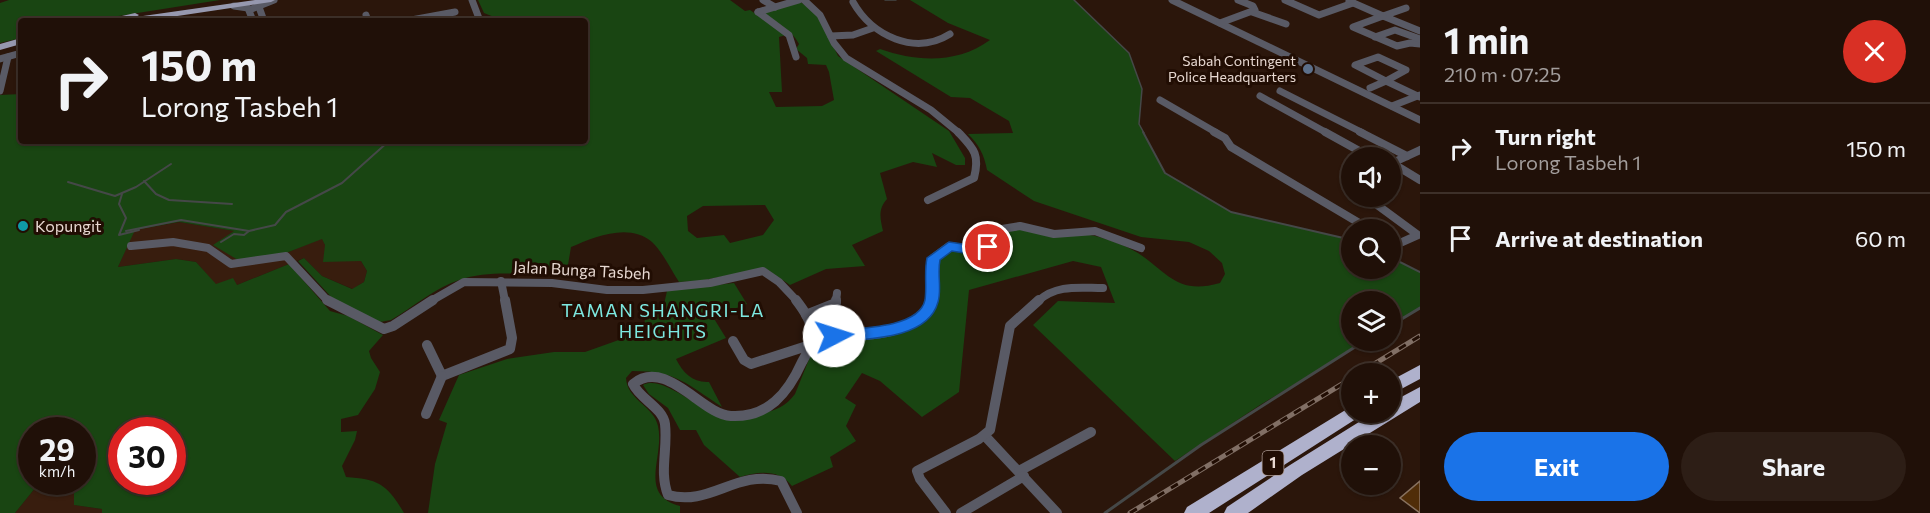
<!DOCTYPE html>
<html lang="en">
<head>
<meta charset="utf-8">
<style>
	body { margin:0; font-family:Commissioner,sans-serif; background:#2d1e16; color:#f1f3f6; height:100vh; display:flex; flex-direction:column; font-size:22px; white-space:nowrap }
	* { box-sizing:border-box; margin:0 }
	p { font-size:20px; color:#a29d9c }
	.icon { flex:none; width:33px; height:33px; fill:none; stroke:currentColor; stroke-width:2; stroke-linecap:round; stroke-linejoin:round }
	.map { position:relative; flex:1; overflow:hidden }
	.sheet { display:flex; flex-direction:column; background:#201008; width:510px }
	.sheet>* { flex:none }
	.hud { position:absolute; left:18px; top:18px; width:570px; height:126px; border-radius:6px; box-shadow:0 2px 4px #0004,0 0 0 2px #3d3029; background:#201008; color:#f1f3f6; overflow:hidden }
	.controls { position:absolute; left:1341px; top:147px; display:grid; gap:12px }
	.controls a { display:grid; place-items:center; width:60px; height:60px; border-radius:50%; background:#201008; box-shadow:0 2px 4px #0004,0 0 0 2px #3d3029; font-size:30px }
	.speed { position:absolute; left:18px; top:417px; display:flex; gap:12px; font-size:30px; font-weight:700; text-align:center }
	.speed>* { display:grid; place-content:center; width:78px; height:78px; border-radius:50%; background:#201008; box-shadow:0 2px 4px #0004,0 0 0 2px #3d3029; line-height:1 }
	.speed small { font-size:15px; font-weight:400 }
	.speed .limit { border:9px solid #d22; background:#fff; color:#111 }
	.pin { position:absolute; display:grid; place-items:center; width:51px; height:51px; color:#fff; margin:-26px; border:3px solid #fff; border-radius:50%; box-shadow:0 2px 6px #0007 }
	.me { position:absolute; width:66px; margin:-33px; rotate:85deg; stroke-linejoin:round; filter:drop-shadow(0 0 4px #0008) }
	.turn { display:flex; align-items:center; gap:21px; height:126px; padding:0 24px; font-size:27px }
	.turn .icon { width:78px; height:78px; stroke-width:2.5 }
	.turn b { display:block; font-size:42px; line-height:51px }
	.round { display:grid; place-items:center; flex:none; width:63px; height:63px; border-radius:32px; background:#2d1e16 }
	.summary { display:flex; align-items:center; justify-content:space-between; height:102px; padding:0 24px }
	h1 { font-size:36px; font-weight:700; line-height:45px }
	.cta { display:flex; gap:12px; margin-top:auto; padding:12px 24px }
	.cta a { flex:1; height:69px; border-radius:36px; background:#1a73e8; color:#fff; font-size:24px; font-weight:700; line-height:69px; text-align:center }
	.cta a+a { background:#2d1e16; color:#f1f3f6 }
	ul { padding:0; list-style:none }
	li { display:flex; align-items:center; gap:18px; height:90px; padding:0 24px; border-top:2px solid #3d3029 }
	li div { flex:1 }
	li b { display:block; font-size:22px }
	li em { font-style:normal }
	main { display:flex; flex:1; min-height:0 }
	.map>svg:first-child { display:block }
</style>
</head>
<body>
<main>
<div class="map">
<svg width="1420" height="513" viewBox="0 0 1420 513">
	<rect width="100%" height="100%" fill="#2b160b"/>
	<g fill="#381d0e">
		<path d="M179,222L235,231L286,253L322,238L325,245L361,261L367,271L364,282L353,289L322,276L304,258L237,285H216L196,262L176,259L118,267L134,230Z"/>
		<path d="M40,482H74L75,505L102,509V513H15Z"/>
	</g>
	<g fill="#194512" fill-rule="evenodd">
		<path d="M9,0H220L87,21H21V38L0,43V3Z"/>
		<path d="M478,0H730L745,11L750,10L786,35L779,37L782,92H769L776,107L822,106L834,100L829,72L826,65L808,64L807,58L796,49L799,44C792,30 776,22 763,13L799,1L818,14L838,56L949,131L965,158V165H956L932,153L937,167L913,162L880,173L887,199C878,209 880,218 883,231L852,245L865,266L826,269L790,285L765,268L699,281L679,282C672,271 661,250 652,242C629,222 594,237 571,247L566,277C532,275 492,269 459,280C435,288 413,307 391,320L380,322L333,299L298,261L304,258L322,276L352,289L364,282L367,271L361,261L323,262L325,245L322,239L286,253L238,260L213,245L234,231L179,222L135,230L118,267L176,259L196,262L216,284L233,278L237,285L289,264L330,311L348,316L383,335L369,351L371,358L380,372L375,389L358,415L341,419V432L357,431L355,440L342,466L346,477C378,479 387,484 404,513H102V509L74,505V482H82V430H32V482H40L15,513H0V95L21,94V141H585V21H496L494,17L484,13ZM765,205L774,220L763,235L730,243L724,235L697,238L688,231L687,216L703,206ZM122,430H172V482H122Z"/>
		<path d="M910,0H1074L1129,53L1142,89L1139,124L1165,173L1231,212L1351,240L1352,268H1390L1391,257L1420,272V308L1391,326L1390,302H1352V340L1366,341L1260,405L1175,461L1033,325L1058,301L1115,303L1101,267L1073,261L969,290L959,392L922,417L880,381L862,373L845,398L856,405L846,426L856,441L830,457L833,467L792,486C779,469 759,471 740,477L704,445L696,430H680L668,408L649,394L643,385C661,375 697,407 713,414C719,417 726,416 732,416C754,415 780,415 795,394L816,342L906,332C950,315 930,293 940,259L953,250L987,254L993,250L1001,235C1017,223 1036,233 1054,236C1068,239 1081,232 1095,236C1108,239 1127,246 1138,253C1169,274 1178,295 1220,283L1225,274L1222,263L1209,251L1189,242L1141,237L1034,201L987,170C984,154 979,145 968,134L1013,133L1009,121L970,98L951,97L876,51L880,49C917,62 957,64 990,40L948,23Z"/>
		<path d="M734,283L747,304L713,317L726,338L676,359C683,373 693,383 709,382L722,407C687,384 677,371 632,371L626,378C627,400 654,406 658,426C665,457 637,494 680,506V513H428L435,464L447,423L439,420L459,375L507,359L554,352H585L644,331L645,316L663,309L667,291Z"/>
	</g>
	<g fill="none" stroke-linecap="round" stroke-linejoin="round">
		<g stroke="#454848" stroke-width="1.5">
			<path d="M885,0H896"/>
			<path d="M1074,0L1129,53L1142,89L1139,124L1144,133"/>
		</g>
		<g stroke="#454848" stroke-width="2">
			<path d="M1143,132L1165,173L1231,212L1352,240"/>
			<path d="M144,181L156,194L169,200L232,204"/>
			<path d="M68,182L115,196L136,187L171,164"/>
			<path d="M122,194L119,204L126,218L119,235L139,230"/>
			<path d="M126,231L181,220L249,231L275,225L286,212L342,183L389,141"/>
			<path d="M221,242L234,234L244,235L249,231"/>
			<path d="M1390,257L1420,272"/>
		</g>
		<g stroke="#454848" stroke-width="3">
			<path d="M1390,326L1420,308"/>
			<path d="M1105,513L1201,445L1366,340"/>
		</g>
	</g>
	<path fill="#502d08" stroke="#887260" stroke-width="1.5" d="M1420,481V513L1400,498Z"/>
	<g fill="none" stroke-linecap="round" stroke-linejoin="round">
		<g stroke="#595a65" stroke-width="7">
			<path d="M472,0L480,21"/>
			<path d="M763,0L775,7"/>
			<path d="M804,0L820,15L834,43L846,58L931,110L959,133"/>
			<path d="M1172,0L1420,120"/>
			<path d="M1285,0L1319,15L1353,3"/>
			<path d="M1349,1L1383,16"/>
			<path d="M853,2C872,36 915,56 950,34"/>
			<path d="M234,6L248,8L253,21"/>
			<path d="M259,7L264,21"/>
			<path d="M1406,8L1383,16L1420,31"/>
			<path d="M249,10L274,0"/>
			<path d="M758,12L789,35L796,57"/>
			<path d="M758,12L799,0"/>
			<path d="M1252,12L1286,24"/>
			<path d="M366,15L368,21"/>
			<path d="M1383,16L1353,27L1397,46L1410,43L1420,44"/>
			<path d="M175,21H191"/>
			<path d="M406,21L455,12"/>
			<path d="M1220,23L1255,10L1253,6L1238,0"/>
			<path d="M831,36L853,35L873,28"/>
			<path d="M1375,37L1395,30L1420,39"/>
			<path d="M1378,57L1406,70L1386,81L1355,65Z"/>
			<path d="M0,59L21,53"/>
			<path d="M1386,81L1420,97"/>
			<path d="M1370,88L1386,81"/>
			<path d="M0,91L8,57"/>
			<path d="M1280,91L1363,133"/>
			<path d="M1260,96L1327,133"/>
			<path d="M1160,100L1217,133"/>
			<path d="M1392,106L1420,95"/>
		</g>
		<g stroke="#595a65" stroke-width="8">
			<path d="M1214,132L1225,138L1231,147L1371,230"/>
			<path d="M1325,132L1372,158"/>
			<path d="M1360,132L1407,156"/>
			<path d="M1392,163L1420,180"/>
			<path d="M1390,164L1420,150"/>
			<path d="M1352,184L1349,186L1352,188"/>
			<path d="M1365,196L1418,235L1400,243L1390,241"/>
			<path d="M928,200L974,178C980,154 974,149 958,132"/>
			<path d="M131,246L173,242L208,248L231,264L286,256L328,301"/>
			<path d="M501,281L505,301"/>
			<path d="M431,301L464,282L552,283L607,290H643L710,283L763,271L779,282L797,301"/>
			<path d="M836,301L837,293"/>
			<path d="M931,301L933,258L949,246L982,250L988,247L1002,229L1020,226L1054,234L1095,231L1141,248"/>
			<path d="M1038,301C1057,284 1079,288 1103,288"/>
		</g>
		<g stroke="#595a65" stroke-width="10">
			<path d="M327,300L384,329L393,326L433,300"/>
			<path d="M796,300C803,309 811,320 812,332C813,343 807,353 802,362C788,393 768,418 731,416C702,415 666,357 633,384C640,399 663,408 665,424C668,449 659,472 668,495C710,507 736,469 781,481L797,513"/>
			<path d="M806,315L836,303V300"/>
			<path d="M813,338C846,336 921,340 932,300"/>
			<path d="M733,341L744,360L751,364L810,345"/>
			<path d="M427,345L442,376L510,349L512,338L505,300"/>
			<path d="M426,414L442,376"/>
			<path d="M985,436L1057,513"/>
			<path d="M1019,471L1091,432"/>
			<path d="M946,513L920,479L917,471L979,439L990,430L1010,326L1039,300"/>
			<path d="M961,513L1024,476"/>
		</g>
		<g fill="#9698af" fill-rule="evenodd">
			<path d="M255,0H275L271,2L144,21H100L135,13L139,15L136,17Z"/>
			<path d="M21,38V44L0,50V44Z"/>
		</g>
		<g fill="#afb1cc" fill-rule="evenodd">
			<path d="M1420,365V379L1390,395V381Z"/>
			<path d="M1420,387V402L1302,475L1248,513H1224L1227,507L1290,465L1375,412H1390V403Z"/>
			<path d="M1352,406V412H1361L1359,417L1209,513H1184L1187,507Z"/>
		</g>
		<defs>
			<g id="rail">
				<path d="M1358,374L1420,336"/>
				<path d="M1130,513L1352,378"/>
			</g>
		</defs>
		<use href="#rail" stroke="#816f65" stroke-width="5"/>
		<use href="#rail" stroke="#210d03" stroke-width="3" stroke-dasharray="8" stroke-linecap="butt"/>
	</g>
	<path fill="#1a73e8" stroke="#114b97" stroke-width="1.5" d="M949,242L976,246L988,242L995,247L993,250L976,255L952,251L940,260C937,274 942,289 938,302C928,340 865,339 834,342L829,340L827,336L829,332L834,330C856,328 919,329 925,300C927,287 924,272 927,258Z"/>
	<circle fill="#5c6f8a" stroke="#210d03" stroke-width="2" cx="1308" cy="69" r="6"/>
	<circle fill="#0f9aa8" stroke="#210d03" stroke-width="2" cx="23" cy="226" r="6"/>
	<g text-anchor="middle" stroke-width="6" stroke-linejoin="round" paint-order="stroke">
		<g font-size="14" fill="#e7d8d1" stroke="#210d03" text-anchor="end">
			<text x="1296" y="66">Sabah Contingent<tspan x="1296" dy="16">Police Headquarters</tspan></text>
		</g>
		<rect fill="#210d03" stroke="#ac9b93" stroke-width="1.5" x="1262.5" y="451" width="21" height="24" rx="4.5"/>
		<g font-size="15" font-weight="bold" fill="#e7d8d1">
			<text x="1273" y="468">1</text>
		</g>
		<g font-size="16" fill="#e7d8d1" stroke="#210d03" text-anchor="start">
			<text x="35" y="232">Kopungit</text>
		</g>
		<g font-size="16" fill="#e7d8d1" stroke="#210d03">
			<text transform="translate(582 270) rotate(3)" y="6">Jalan Bunga Tasbeh</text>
		</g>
		<g font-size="18" letter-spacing="1.5" fill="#7de8e0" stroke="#210d03">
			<text x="663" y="317">TAMAN SHANGRI-LA<tspan x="663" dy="21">HEIGHTS</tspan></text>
		</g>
	</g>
</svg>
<div class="controls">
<a><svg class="icon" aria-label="sound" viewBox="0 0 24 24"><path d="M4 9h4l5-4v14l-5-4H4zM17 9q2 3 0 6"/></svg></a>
<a><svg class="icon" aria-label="search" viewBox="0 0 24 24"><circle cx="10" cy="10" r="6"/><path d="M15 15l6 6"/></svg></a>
<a><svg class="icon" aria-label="layers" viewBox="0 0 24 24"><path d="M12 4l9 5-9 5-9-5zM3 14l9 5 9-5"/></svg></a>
<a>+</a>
<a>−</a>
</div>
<div class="speed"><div>29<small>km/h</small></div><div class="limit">30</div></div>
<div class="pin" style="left:988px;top:247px;background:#d93025"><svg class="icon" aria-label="arrive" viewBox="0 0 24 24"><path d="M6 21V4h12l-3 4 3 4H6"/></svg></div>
<svg class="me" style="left:834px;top:336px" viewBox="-20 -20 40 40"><circle r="19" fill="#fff"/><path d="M0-13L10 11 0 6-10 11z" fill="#1a73e8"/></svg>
<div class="hud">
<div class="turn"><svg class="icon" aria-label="right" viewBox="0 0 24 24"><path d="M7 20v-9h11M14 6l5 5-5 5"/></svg><div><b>150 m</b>Lorong Tasbeh 1</div></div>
</div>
</div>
<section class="sheet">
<div class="summary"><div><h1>1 min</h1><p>210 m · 07:25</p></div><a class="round" style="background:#d93025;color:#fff"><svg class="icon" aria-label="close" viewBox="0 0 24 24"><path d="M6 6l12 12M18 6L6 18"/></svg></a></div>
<ul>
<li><svg class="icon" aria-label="right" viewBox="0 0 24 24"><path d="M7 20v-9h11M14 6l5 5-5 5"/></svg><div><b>Turn right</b><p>Lorong Tasbeh 1</p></div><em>150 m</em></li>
<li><svg class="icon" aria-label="arrive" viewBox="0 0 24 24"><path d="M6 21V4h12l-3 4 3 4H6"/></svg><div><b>Arrive at destination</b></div><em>60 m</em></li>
</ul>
<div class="cta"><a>Exit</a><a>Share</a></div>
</section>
</main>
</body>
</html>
